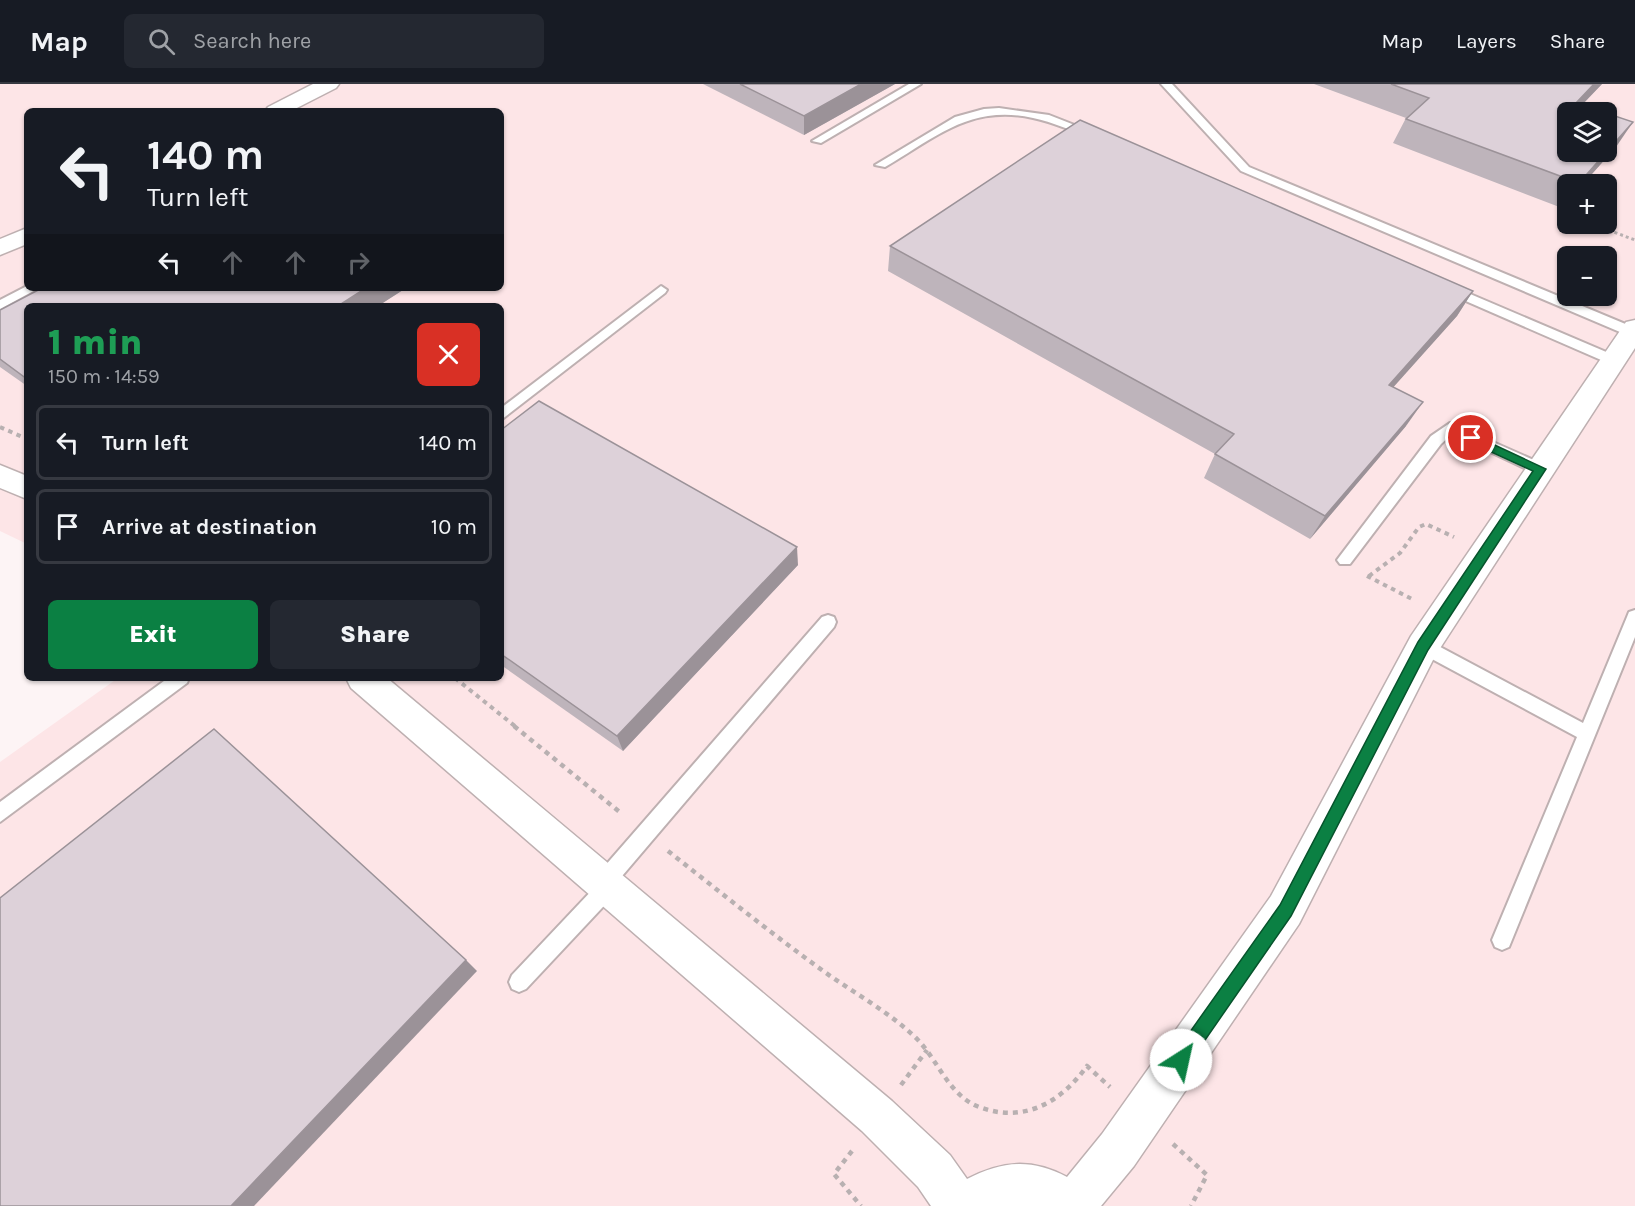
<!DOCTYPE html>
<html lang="en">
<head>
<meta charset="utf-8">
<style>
	body { margin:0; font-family:Karla,sans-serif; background:#242831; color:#f1f3f6; height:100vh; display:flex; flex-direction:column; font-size:22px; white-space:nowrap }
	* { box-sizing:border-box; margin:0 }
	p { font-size:20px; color:#9ea1a6 }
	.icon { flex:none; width:33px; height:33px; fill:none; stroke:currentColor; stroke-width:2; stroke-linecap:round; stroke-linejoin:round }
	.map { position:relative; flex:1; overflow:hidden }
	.side { position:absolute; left:24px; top:219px; width:480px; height:378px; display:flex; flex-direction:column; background:#171b24; border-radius:9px; box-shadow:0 2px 4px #0004 }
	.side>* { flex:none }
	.banner { position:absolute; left:24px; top:24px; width:480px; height:183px; border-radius:9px; box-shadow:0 2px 4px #0004; background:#171b24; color:#f1f3f6; overflow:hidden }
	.buttons { position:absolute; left:1557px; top:18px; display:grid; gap:12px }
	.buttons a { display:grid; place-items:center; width:60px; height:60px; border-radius:9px; background:#171b24; box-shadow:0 2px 4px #0004; font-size:30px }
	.pin { position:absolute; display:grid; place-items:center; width:51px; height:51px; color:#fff; margin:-26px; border:3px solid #fff; border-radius:50%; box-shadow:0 2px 6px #0007 }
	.me { position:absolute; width:66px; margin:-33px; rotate:35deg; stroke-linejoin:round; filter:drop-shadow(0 0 4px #0008) }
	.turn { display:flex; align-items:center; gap:21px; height:126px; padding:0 24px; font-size:27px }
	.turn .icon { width:78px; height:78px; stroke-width:2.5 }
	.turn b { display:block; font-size:42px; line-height:51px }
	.lanes { display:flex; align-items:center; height:57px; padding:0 24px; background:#0003; justify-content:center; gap:30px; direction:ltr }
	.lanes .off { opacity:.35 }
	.round { display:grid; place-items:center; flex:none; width:63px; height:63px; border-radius:9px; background:#242831 }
	.overview { display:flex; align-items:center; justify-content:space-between; height:102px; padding:0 24px }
	h1 { font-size:36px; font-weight:800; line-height:45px; color:#1e9e55 }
	.button { display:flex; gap:12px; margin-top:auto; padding:12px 24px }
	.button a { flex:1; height:69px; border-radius:9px; background:#0b8043; color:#fff; font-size:24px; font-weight:800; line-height:69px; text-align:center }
	.button a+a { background:#242831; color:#f1f3f6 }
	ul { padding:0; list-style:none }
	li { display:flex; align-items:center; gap:18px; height:75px; margin:0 12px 9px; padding:0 12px; border:3px solid #363941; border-radius:9px }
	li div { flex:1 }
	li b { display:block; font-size:22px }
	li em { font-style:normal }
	header { display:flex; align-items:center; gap:36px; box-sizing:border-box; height:84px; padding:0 30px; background:#171b24; border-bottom:2px solid #363941 }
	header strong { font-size:28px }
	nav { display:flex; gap:33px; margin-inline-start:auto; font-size:21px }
	.search { width:420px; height:54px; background:#242831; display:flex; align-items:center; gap:15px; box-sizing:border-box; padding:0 21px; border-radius:9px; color:#9ea1a6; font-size:22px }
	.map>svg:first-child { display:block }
</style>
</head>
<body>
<header>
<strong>Map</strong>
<div class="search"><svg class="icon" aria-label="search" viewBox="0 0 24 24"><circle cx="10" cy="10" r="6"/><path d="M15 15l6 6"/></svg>Search here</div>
<nav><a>Map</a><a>Layers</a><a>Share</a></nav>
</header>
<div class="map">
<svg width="1635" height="1122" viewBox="0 0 1635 1122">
	<rect width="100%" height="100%" fill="#fdf4f5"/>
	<path fill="#fde5e7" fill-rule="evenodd" d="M0,0H1635V1122H0V678L118,594H501V222H27V460L0,447ZM27,27H501V204H27ZM1568,28H1606V68H1568ZM1568,100H1606V140H1568ZM1568,172H1606V212H1568Z"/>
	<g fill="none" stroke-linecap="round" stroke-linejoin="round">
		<defs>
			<g id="lane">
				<path d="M909,0H921L821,59L812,57Z"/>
				<path d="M1161,0H1172L1249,83L1635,244V251H1627L1241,87Z"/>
				<path d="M999,24L1049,31L1095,49L1090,52C1071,47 1053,38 1033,34C970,20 935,54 885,83L875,81L955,33L984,25Z"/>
				<path d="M1449,201L1618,273L1620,276L1613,280L1608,279L1445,208L1443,205Z"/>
				<path d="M27,202L39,204L0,225V216Z"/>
				<path d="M661,202L667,206L665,209L501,336V324Z"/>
				<path d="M1450,339L1545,381L1547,385L1540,390L1535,389L1452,350L1441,360L1350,480H1340L1337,476L1340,472L1431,352Z"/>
				<path d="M1635,526V553L1509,863L1502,866L1495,863L1492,856L1577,653L1417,567L1415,562L1417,557H1429L1583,639L1627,533L1629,528Z"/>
				<path d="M828,531L834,533L836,538L834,543L617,798L619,802L616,809L526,905L519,908L512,905L509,898L512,891L596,802L594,798L597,791L822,533Z"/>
				<path d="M168,594H189L187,599L0,738V718Z"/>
			</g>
			<g id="street">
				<path d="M313,0H339L336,4L291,27H265L268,23Z"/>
				<path d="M27,144V160L0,171V155Z"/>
				<path d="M1635,236V264L1435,572L1299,840L1134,1082L1101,1122H931L918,1103L862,1047L351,604L346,594H387L892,1017L950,1071L967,1095C1002,1077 1031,1074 1067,1093L1102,1050L1271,812L1411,552L1626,238Z"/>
				<path d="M0,381L27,392V415L0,404Z"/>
			</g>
		</defs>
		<use href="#lane" stroke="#beb0b1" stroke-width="4"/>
		<use href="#street" stroke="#beb0b1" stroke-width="3"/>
		<path stroke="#b8b0b1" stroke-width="3" stroke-dasharray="3 3" stroke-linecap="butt" d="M1592,140L1635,156"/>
		<g stroke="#b8b0b1" stroke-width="4" stroke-dasharray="4.5 4.5" stroke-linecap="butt">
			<path d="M0,343L27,355"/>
			<path d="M1367,492L1414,516"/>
			<path d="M1369,492L1400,469L1419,443L1426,440L1454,453"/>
			<path d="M455,594L516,643"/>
		</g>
		<g stroke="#b8b0b1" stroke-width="4.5" stroke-dasharray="5 5" stroke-linecap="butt">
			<path d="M514,642L622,730"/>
			<path d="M668,767C720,808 772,850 826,889C857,911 891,929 918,956C939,978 950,1014 982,1024C1026,1039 1062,1017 1087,982L1110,1003"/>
			<path d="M901,1001L927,966"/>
			<path d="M1173,1060L1207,1091L1191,1122"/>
			<path d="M852,1067L834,1090L861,1122"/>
		</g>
		<use href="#lane" fill="#fff" fill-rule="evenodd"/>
		<use href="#street" fill="#fff" fill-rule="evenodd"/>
	</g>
	<g fill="#beb4bb">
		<path d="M703,0H895L804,51Z"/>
		<path d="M1314,0H1602L1583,20L1616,63L1583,100H1568V118L1562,124L1393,59L1406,34Z"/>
		<path d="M890,162L1473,207L1457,232L1393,303L1406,342L1310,455L1204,394L1215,370L888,187Z"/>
		<path d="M42,204H406L378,222H27V302L0,283V226Z"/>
		<path d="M501,346L798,481L623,667L501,581Z"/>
	</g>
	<g fill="#9b9298">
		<path d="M861,0H895L804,51V32Z"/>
		<path d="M1594,0H1602L1575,28L1577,18Z"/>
		<path d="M1633,38L1616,63L1583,100H1578Z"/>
		<path d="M366,204H406L378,222H338Z"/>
		<path d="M1473,207L1457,232L1373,326L1389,301Z"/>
		<path d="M1423,318L1406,342L1310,455L1325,432Z"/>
		<path d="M797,463L798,481L623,667L617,652Z"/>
		<path d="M466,876L477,887L254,1122H231Z"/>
	</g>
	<g fill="#ddd1d9" stroke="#9b9298" stroke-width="1.5">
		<path d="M740,0H861L804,32Z"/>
		<path d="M1391,0H1594L1577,18L1606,28H1568V68H1606V29L1633,38L1579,99L1406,35L1429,14Z"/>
		<path d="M1080,36L1473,207L1389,301L1423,318L1325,432L1215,370L1234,350L890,162Z"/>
		<path d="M42,204H366L338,222H27V295L0,275V226Z"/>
		<path d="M539,317L797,463L617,652L501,570V346Z"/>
		<path d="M214,645L466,876L231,1122H0V814Z"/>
	</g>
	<path fill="#0b8043" stroke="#07532c" stroke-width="1.5" d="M1471,350L1546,385L1428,566L1291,832L1187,982L1181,984L1175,982L1172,976L1175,969L1280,821L1418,558L1533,387L1467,357L1465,354Z"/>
</svg>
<div class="buttons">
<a><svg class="icon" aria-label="layers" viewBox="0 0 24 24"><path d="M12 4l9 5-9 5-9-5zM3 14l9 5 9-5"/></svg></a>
<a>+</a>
<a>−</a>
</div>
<div class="pin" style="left:1471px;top:354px;background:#d93025"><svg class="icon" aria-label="arrive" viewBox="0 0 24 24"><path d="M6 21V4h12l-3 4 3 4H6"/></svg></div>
<svg class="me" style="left:1181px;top:976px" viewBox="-20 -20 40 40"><circle r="19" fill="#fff"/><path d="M0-13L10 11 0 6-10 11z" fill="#0b8043"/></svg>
<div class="banner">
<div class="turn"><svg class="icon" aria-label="left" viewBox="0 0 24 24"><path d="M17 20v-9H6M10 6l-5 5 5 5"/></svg><div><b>140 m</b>Turn left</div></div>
<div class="lanes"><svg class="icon" aria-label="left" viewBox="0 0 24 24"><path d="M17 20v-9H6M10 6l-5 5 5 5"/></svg><svg class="icon off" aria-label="ahead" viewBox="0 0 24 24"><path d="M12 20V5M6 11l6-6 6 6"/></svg><svg class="icon off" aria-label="ahead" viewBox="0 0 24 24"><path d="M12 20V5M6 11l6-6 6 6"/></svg><svg class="icon off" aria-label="right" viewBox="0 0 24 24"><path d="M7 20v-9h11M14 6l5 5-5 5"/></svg></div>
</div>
<section class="side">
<div class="overview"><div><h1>1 min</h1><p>150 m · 14:59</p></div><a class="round" style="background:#d93025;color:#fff"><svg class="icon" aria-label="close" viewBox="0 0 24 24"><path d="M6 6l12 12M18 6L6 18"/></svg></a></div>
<ul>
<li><svg class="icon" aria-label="left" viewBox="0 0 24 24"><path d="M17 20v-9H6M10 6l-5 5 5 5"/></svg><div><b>Turn left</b></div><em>140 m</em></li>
<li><svg class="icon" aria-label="arrive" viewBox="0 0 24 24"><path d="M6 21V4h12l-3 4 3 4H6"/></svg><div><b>Arrive at destination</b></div><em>10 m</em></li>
</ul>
<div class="button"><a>Exit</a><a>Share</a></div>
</section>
</div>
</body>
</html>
